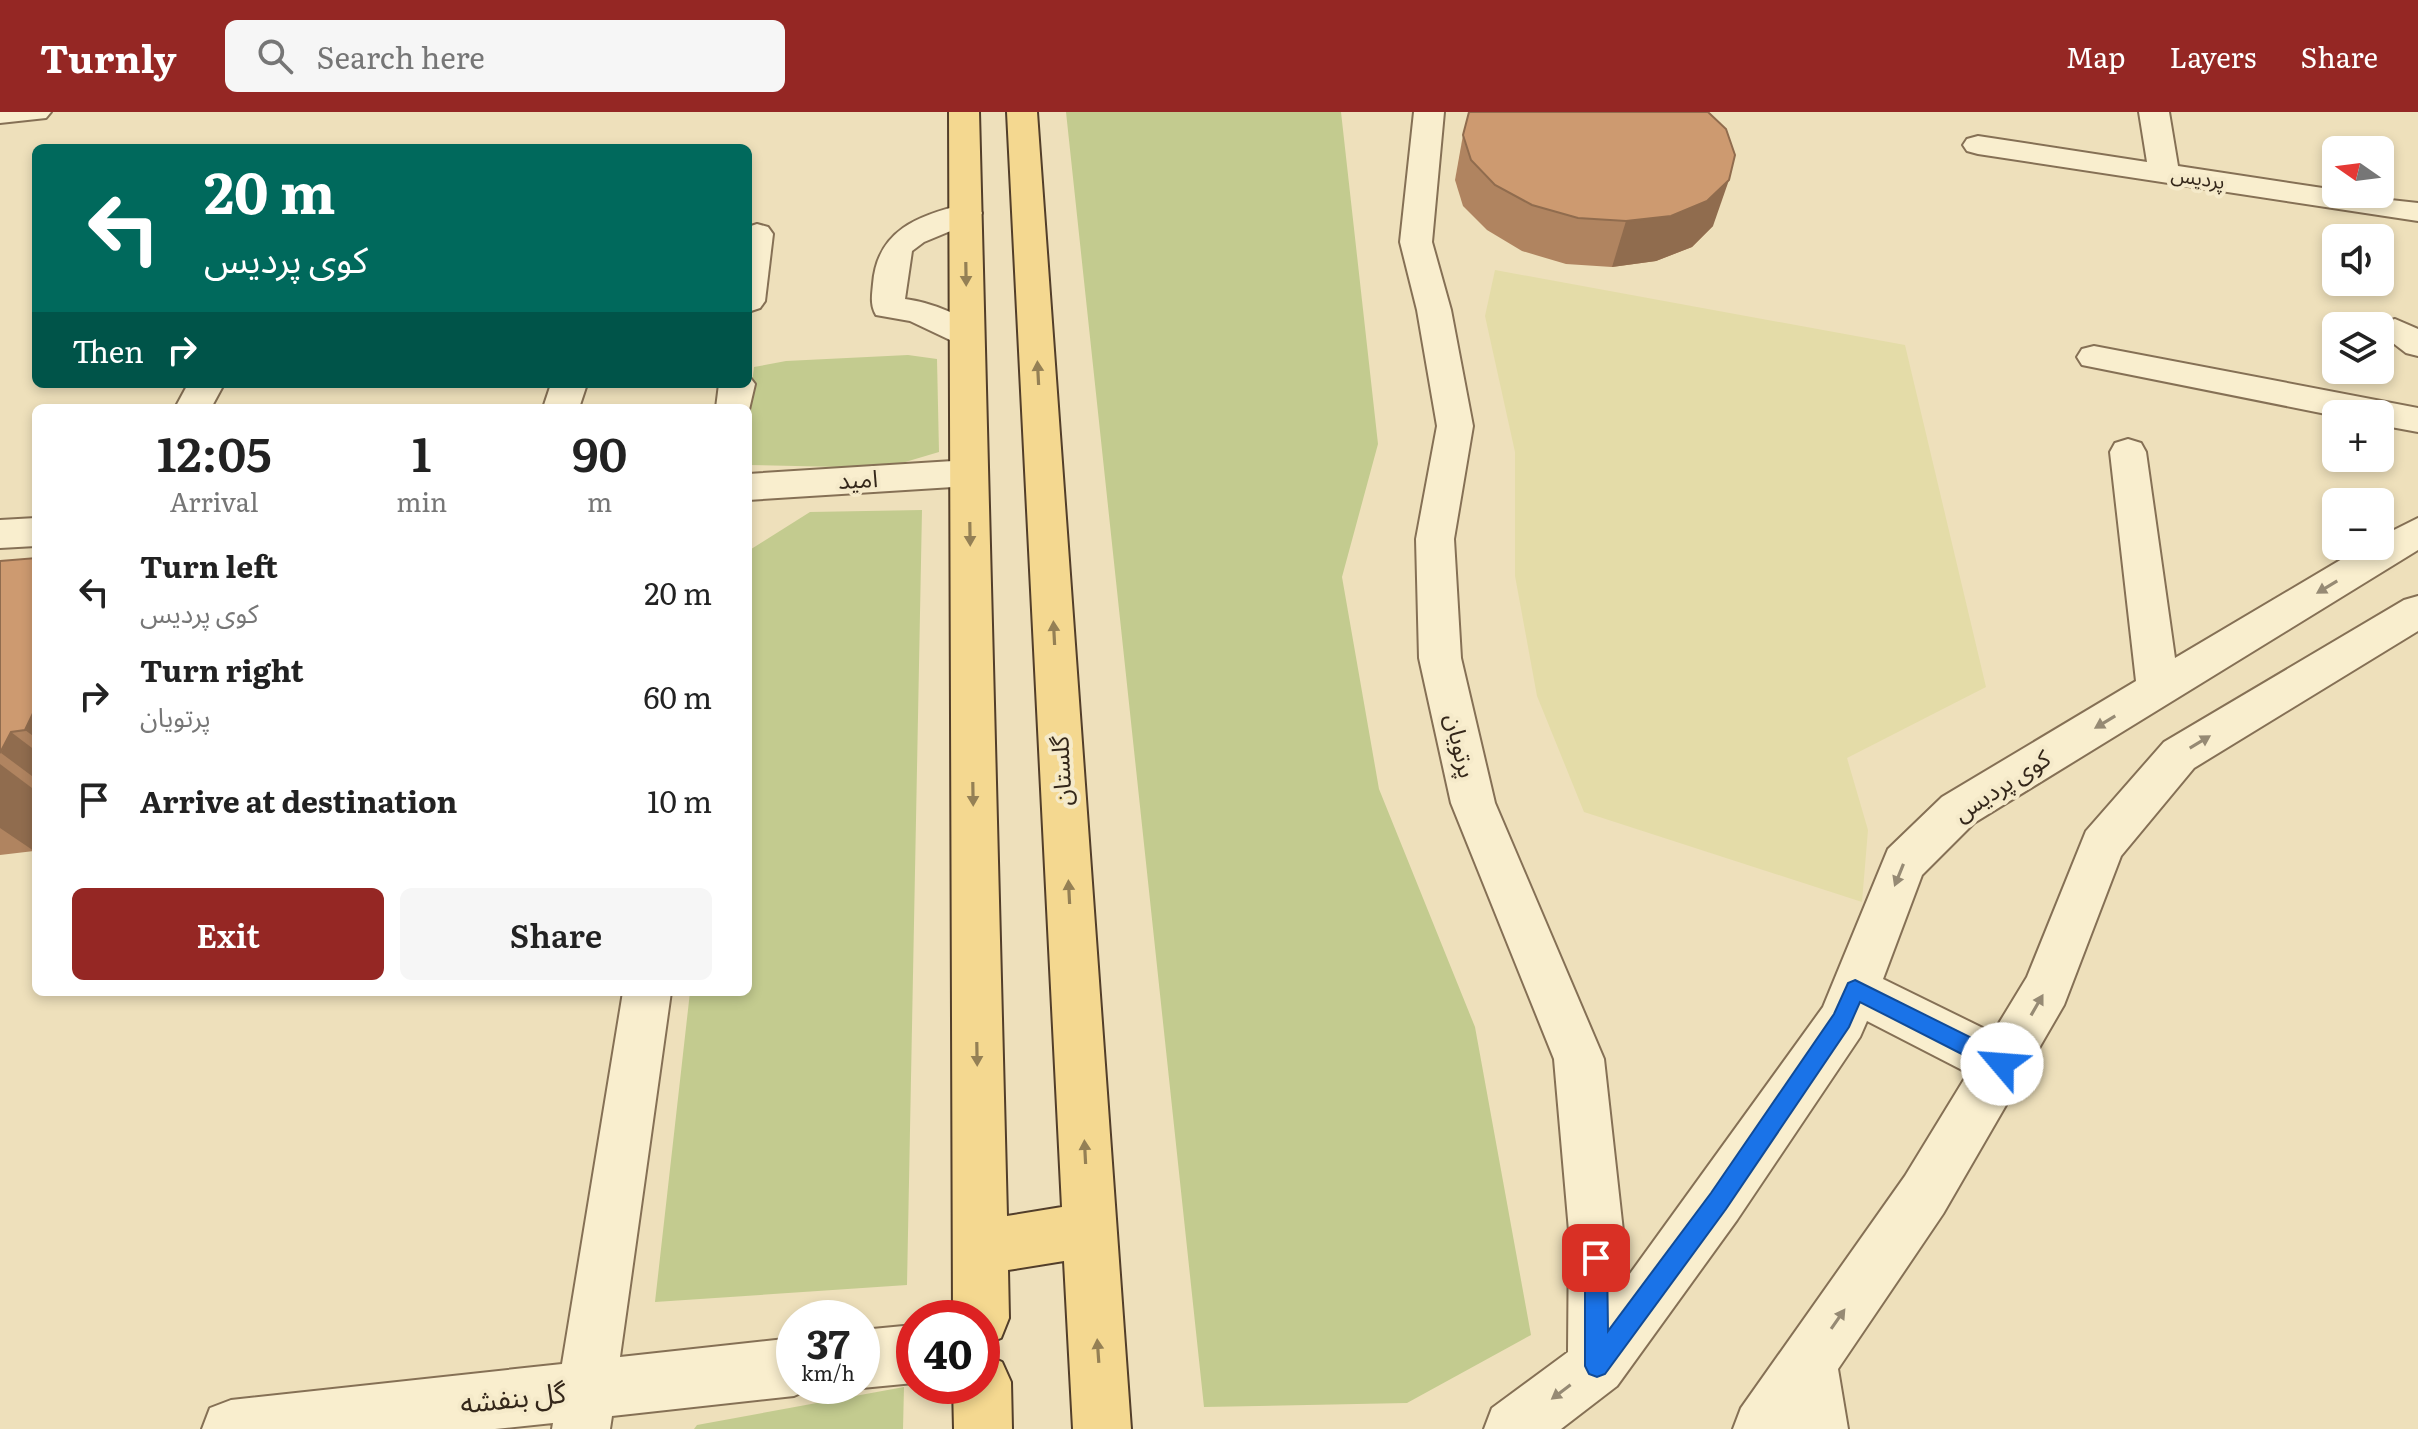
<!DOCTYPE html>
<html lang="en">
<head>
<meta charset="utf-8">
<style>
	body { margin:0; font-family:Literata,"Noto Sans Arabic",serif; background:#f6f6f6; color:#222; height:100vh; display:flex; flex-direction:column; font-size:30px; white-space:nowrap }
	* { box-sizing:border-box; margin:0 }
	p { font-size:26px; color:#767676 }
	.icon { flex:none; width:44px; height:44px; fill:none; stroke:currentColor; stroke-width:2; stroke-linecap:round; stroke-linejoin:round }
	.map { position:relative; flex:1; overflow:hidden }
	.side { position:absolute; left:32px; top:292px; width:720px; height:592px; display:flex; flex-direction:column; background:#fff; border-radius:12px; box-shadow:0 4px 12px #0003 }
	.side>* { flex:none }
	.guide { position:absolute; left:32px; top:32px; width:720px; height:244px; border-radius:12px; box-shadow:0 4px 12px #0003; background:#00695c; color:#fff; overflow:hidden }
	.needle { width:52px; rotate:284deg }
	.fabs { position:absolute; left:2322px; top:24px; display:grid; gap:16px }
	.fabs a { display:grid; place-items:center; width:72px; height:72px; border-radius:12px; background:#fff; box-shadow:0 4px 12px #0003; font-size:40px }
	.speed { position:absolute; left:776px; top:1188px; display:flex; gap:16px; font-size:40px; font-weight:700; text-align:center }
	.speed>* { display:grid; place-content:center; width:104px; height:104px; border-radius:50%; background:#fff; box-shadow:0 4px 12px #0003; line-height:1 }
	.speed small { font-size:20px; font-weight:400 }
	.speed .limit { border:12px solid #d22; background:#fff; color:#111 }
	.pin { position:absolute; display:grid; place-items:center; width:68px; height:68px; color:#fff; margin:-34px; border-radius:16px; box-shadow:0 4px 12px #0006 }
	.me { position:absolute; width:88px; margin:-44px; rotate:297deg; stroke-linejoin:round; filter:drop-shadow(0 0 6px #0008) }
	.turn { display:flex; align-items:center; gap:28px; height:168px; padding:0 40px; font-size:36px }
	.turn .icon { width:104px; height:104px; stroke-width:2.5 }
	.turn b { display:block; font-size:56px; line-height:68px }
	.then { display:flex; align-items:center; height:76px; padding:0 40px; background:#0003; gap:16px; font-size:30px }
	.eta { display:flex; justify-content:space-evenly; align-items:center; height:136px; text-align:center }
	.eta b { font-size:48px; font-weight:600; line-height:56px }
	.primary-button { display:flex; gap:16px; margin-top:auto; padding:16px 40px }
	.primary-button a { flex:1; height:92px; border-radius:12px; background:#952724; color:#fff; font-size:32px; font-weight:600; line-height:92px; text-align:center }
	.primary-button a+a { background:#f6f6f6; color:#222 }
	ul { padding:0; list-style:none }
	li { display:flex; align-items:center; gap:24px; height:104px; padding:0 40px }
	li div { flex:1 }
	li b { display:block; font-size:30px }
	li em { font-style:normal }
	header { display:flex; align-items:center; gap:48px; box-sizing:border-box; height:112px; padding:0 40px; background:#952724; color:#fff }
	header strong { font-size:38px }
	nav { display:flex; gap:44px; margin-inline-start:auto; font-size:28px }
	.search { width:560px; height:72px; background:#f6f6f6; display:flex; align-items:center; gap:20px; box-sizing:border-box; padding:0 28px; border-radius:12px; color:#767676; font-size:30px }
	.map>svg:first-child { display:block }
</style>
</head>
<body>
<header>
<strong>Turnly</strong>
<div class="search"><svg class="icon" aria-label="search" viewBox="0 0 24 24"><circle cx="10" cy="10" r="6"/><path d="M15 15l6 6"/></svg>Search here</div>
<nav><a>Map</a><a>Layers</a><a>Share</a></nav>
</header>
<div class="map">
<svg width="2418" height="1317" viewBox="0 0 2418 1317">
	<rect width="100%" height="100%" fill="#eee0bb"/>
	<path fill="#e4dca8" d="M1495,158L1905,233L1986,575L1847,646L1868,718L1862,790L1584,700L1537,584L1515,464V340L1485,204Z"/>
	<g fill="#c3cb8f">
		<path d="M1066,0H1341L1378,332L1342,465L1379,677L1475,915L1531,1223L1407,1291L1204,1295Z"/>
		<path d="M908,243L937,247L939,340L885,356L748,353V302L754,255L786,249Z"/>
		<path d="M922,398L907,1173L655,1190L690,880H748V439L810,400Z"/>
		<path d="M904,1275L903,1317H694L697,1313Z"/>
	</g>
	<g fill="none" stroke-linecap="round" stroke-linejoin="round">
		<defs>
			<g id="minor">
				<path d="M0,0H51L46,6L0,11Z"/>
				<path d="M1414,0H1444L1432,130L1451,198L1473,314L1454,427L1461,546L1495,691L1604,947L1623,1119L1624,1170L1823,895L1888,737L1942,685L2136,569L2110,340L2115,331L2128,327L2141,331L2146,340L2175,546L2364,434H2380V425L2418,406V438L1974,711L1922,763L1883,867L1993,921L2027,865L2086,719L2164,630L2404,488L2418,484V519L2194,656L2121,744L2064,893L1943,1102L1838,1257L1848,1317H1733L1741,1296L1905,1064L1968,961L1867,909L1860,925L1737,1108L1617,1274L1561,1317H1484L1492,1296L1568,1240L1569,1119L1554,947L1451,691L1419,546L1416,427L1437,314L1417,198L1400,130Z"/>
				<path d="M2139,0H2169L2178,54L2336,78V82L2418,91V109L1978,42L1967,39L1963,33L1967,27L1978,24L2147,50Z"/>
				<path d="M966,92L977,94L982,101L977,108L924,130L912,139L905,187C929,190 970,204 984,225L979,233L967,236L910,209L876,203C870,193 872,183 873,172C877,118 919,103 966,92Z"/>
				<path d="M757,112L768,115L773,122L765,189L760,196L748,200V115Z"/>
				<path d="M2395,207L2418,217V244L2406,241L2380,221L2383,210Z"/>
				<path d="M2094,234L2418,296V320L2380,313V302L2336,304L2082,253L2077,245L2082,237Z"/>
				<path d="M748,263L755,272L748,302V296H716L719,272H748Z"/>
				<path d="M188,272H224L211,296H175Z"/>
				<path d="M551,272H587L579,296H543Z"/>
				<path d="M969,348L982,352L988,361L982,370L969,374L748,388V362Z"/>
				<path d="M36,406V434L0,436V408Z"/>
				<path d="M623,880H671L620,1245L794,1226V1274L814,1275L794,1284L612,1304L610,1317H552L553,1311L495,1317H202L210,1296L231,1288L562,1252Z"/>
				<path d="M914,1213V1271L862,1276L858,1274H862V1218Z"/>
			</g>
			<g id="major">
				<path d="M949,0H979L1007,1104L1062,1095L1007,0H1037L1131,1317H1073L1064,1149L1008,1158L1009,1206L1001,1226L982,1234V1206H953Z"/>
				<path d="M982,1241L1002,1250L1011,1270L1012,1317H954L953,1274H982Z"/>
			</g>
		</defs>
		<use href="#minor" stroke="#857055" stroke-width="4"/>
		<use href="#major" stroke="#523e2a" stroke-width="4"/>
		<use href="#minor" fill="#f9eece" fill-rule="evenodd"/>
		<use href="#major" fill="#f4d890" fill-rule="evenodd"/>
	</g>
	<g fill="#b08460">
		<path d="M1463,23L1713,114L1692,135L1656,149L1612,155L1566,152L1522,139L1487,118L1463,94L1455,68Z"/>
		<path d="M36,446V736L34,739L0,743V449Z"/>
	</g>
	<g fill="#906c4e">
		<path d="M1729,68L1713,114L1692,135L1656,149L1612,155L1626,109Z"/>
		<path d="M36,595V626L25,618Z"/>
		<path d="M11,620L36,639V667L1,641Z"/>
		<path d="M0,652L36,679V736L34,739L0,716Z"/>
	</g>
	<g fill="#cd9a70" stroke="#906c4e" stroke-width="2">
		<path d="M1469,0H1708L1726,17L1735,43L1729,68L1707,89L1671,104L1626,109L1578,106L1532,93L1495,73L1471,48L1463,23Z"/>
		<path d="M36,446V573L35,576H36V595L25,618L11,620L0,641V449Z"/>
	</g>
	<defs><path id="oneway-solid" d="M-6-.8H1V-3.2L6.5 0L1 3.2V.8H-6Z" transform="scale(2)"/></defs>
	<g fill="#948055">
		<use href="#oneway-solid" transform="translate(966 162) rotate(89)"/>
		<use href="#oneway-solid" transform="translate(1038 261) rotate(-93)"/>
		<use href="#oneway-solid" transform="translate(970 422) rotate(89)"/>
		<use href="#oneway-solid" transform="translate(1054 521) rotate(-93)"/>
		<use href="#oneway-solid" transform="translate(973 682) rotate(89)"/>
		<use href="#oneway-solid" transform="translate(1069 780) rotate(-93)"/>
		<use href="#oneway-solid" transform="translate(977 942) rotate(89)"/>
		<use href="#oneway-solid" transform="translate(1085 1040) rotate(-93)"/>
		<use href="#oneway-solid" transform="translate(1098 1239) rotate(-94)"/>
	</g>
	<g fill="#968a74">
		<use href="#oneway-solid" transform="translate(2327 475) rotate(149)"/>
		<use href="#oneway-solid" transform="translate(2105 610) rotate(149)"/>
		<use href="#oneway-solid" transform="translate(2200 630) rotate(-31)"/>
		<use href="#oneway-solid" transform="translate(1899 763) rotate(112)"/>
		<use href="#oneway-solid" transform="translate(2037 893) rotate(-60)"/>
		<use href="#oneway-solid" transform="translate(1838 1207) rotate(-55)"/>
		<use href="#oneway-solid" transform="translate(1561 1280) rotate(143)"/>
	</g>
	<path fill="#1a73e8" stroke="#114b97" stroke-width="2" d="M1855,868L2010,945L2013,952L2010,959L2002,962L1995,959L1860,890L1849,915L1726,1097L1605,1262L1597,1265L1589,1262L1585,1254V1146L1588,1138L1596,1134L1604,1138L1607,1146L1608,1219L1711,1081L1834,902L1848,871Z"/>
	<g text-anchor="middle" stroke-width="8" stroke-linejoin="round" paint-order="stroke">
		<g font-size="20" fill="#34271a" stroke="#f5eaca">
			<text transform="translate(2198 66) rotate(9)" y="7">پردیس</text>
		</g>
		<g font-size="24" fill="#34271a" stroke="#f5eaca">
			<text transform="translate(858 368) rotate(-3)" y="8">امید</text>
			<text transform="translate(1460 634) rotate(77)" y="8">پرتویان</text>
			<text transform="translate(1062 659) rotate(-93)" y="8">گلستان</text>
			<text transform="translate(2002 674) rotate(-33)" y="8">کوی پردیس</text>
		</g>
		<g font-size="28" fill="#34271a" stroke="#f5eaca">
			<text transform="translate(513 1286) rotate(-6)" y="10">گل بنفشه</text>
		</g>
	</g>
</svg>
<div class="fabs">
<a><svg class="needle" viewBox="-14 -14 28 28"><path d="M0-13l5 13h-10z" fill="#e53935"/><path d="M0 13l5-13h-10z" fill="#767676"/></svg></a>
<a><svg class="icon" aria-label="sound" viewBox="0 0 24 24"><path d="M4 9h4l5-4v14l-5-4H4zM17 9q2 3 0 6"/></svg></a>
<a><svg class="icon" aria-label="layers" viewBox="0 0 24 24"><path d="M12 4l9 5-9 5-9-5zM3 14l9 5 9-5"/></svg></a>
<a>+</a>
<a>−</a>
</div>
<div class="speed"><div>37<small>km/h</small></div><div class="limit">40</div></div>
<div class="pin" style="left:1596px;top:1146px;background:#d93025"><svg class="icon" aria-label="arrive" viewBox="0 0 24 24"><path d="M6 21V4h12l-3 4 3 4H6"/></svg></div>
<svg class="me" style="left:2002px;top:952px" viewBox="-20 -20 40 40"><circle r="19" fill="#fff"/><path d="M0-13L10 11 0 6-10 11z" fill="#1a73e8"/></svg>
<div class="guide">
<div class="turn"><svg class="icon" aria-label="left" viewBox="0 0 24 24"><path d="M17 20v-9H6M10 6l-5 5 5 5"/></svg><div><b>20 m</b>کوی پردیس</div></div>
<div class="then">Then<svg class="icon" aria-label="right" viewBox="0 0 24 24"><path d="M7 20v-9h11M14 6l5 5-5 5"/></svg></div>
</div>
<section class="side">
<div class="eta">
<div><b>12:05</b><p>Arrival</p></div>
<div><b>1</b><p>min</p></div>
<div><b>90</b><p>m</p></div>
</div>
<ul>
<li><svg class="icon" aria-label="left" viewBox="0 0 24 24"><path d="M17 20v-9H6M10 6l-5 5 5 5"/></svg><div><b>Turn left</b><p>کوی پردیس</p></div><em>20 m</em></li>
<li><svg class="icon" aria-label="right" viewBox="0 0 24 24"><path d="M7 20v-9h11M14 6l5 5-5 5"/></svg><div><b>Turn right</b><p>پرتویان</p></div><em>60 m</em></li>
<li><svg class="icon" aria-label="arrive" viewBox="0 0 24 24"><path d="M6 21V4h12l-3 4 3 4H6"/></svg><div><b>Arrive at destination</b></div><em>10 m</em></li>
</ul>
<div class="primary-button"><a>Exit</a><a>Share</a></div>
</section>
</div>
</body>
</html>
